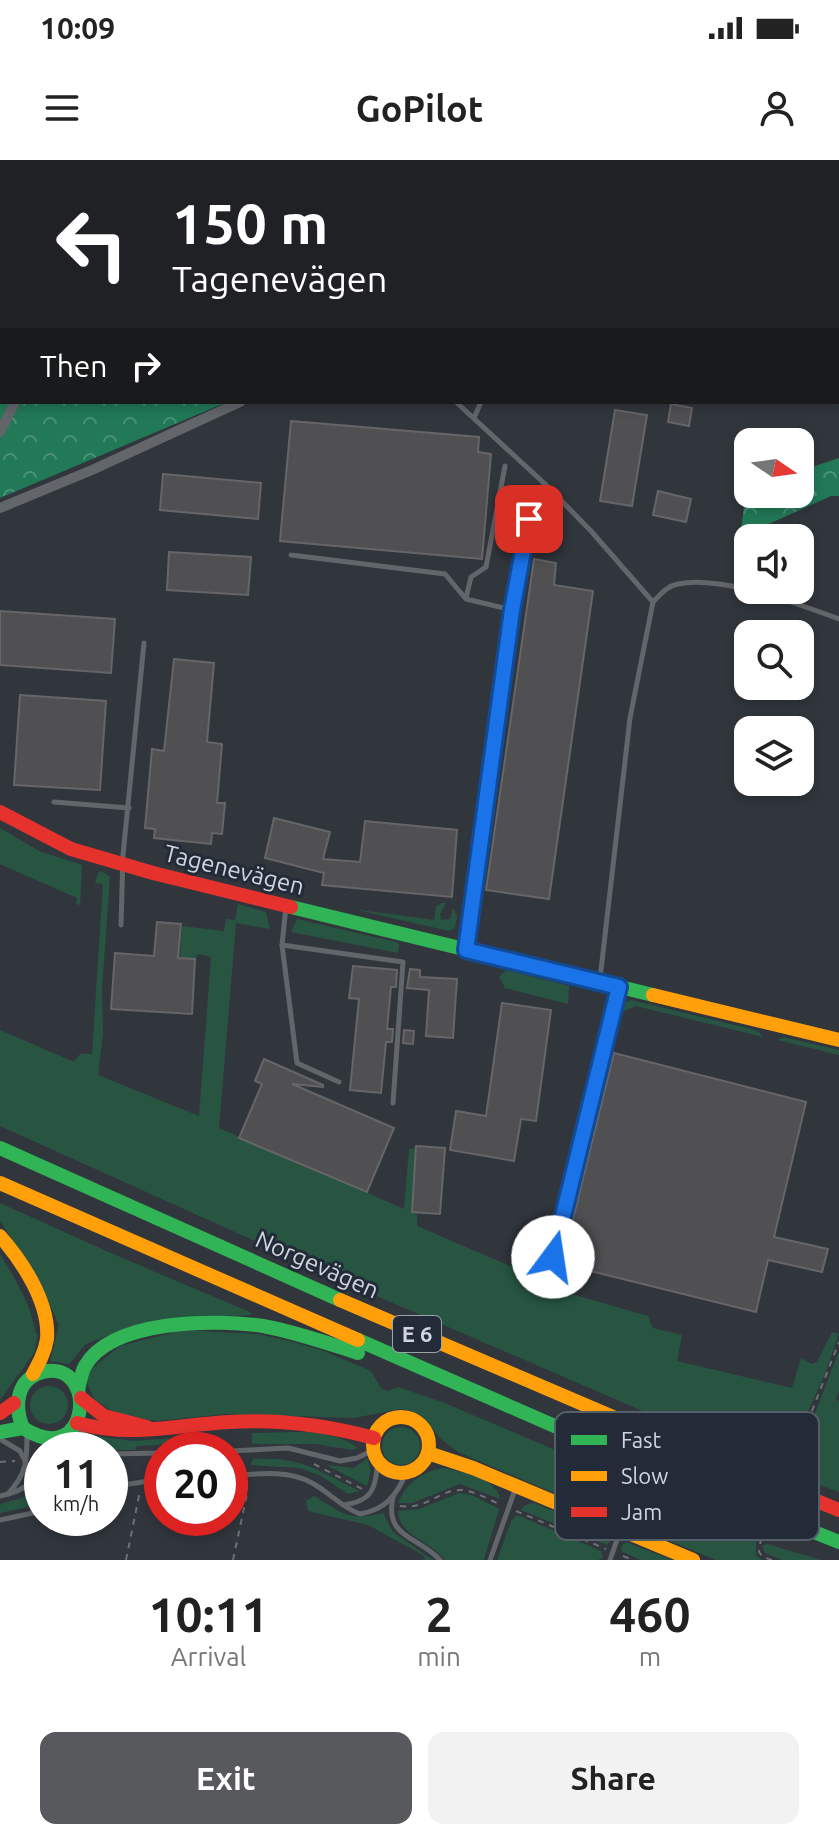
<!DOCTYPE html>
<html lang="en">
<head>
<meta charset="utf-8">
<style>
	body { margin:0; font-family:Ubuntu,sans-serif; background:#f2f2f2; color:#222; height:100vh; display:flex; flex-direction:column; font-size:30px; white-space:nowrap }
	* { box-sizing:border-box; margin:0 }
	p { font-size:26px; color:#767676 }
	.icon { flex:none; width:44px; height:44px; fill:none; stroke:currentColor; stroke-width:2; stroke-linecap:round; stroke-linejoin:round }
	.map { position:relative; height:1400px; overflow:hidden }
	.details { display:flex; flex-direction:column; background:#fff; flex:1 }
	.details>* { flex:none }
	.banner { position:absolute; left:0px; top:0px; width:840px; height:244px; box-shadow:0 4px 12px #0003; background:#202124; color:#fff; overflow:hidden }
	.needle { width:52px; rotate:103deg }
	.tools { position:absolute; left:734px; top:268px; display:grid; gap:16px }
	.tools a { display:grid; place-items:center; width:80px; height:80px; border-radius:16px; background:#fff; box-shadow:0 4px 12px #0003; font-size:40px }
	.speed { position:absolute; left:24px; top:1272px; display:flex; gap:16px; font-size:40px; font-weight:700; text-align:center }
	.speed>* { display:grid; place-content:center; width:104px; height:104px; border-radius:50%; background:#fff; box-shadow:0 4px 12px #0003; line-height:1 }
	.speed small { font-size:20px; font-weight:400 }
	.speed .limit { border:12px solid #d22; background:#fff; color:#111 }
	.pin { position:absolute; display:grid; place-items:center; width:68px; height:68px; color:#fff; margin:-34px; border-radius:16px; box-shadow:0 4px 12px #0006 }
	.me { position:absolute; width:88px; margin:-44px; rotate:14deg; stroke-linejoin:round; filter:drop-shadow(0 0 6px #0008) }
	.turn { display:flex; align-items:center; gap:28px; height:168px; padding:0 40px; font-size:36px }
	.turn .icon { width:104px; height:104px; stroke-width:2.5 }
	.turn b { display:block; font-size:56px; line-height:68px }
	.then { display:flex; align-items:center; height:76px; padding:0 40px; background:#0003; gap:16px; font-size:30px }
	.eta { display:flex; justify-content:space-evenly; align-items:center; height:136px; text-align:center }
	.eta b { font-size:48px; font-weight:700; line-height:56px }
	.action { display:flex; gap:16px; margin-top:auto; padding:16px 40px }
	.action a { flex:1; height:92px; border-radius:16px; background:#57595d; color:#fff; font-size:32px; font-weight:700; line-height:92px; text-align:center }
	.action a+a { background:#f2f2f2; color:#222 }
	.status { display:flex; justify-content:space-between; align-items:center; height:56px; padding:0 40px; background:#fff; direction:ltr }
	.status svg { height:22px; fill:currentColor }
	header { display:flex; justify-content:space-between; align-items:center; height:104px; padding:0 40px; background:#fff; font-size:36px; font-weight:700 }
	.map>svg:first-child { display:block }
</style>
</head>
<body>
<div class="status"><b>10:09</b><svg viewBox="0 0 49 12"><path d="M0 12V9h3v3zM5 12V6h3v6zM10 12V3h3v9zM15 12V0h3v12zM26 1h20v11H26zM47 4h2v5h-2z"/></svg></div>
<header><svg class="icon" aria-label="menu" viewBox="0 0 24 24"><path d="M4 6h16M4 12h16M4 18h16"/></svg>GoPilot<svg class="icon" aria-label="person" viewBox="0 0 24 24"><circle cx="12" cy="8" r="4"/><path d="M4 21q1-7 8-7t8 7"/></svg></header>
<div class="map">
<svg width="839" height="1400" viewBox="0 0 839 1400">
	<defs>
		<pattern id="forest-crowns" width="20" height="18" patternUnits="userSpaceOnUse" patternTransform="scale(2)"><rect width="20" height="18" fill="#217957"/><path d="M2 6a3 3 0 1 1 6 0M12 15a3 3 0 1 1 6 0" fill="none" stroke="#4b9177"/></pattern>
	</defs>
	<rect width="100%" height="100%" fill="#31363d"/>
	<g fill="#275542">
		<path d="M20,0H140L18,2Z"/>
		<path d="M0,668L39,691L82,705L80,745L76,744L77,738L0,704Z"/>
		<path d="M101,711L110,717L102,828L103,873L98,915L199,956L211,797L198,794L195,799L180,798L182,766L224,771L226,759L235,760L238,744L266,752L270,769L236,763L219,968L404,1049L409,989L416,988L412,1052L417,1053V1066L524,1112L528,1126L541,1133H568L648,1156L653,1168L682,1175L677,1201L792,1228L801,1198L812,1204L817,1202L832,1172L839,1174L825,1214L789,1293L765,1304L372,1134L0,966V870L74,902L80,894H92L103,724L95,723L98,713Z"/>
		<path d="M442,743H446L440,754L441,760L450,759L453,748L457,756L455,768L449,771L353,749L434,760L436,746Z"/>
		<path d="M297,759L396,782L399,784L398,793L291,772Z"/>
		<path d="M506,810L569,826L568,844L505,828L499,817Z"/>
		<path d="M631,840L751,869L759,872L763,877L636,846L620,853L625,842Z"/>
		<path d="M783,877L839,890V895L778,880Z"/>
		<path d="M0,1043L113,1094L252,1153L250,1155L141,1163L86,1184L69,1204L50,1201L59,1165L37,1117L0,1061Z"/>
		<path d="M0,1094C15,1119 31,1144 36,1174H38L34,1193L0,1240Z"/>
		<path d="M183,1170L258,1174L290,1181L321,1190L371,1211L381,1228L387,1231L398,1227L442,1242L633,1323L750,1365L756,1375V1395L762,1400H716L575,1342L458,1292L440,1278L422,1256L411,1251L400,1249L354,1258L227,1254L156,1261L115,1253L94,1239L87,1222L89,1211L120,1186Z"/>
		<path d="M839,1191V1231L836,1239L839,1241V1332L801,1318L804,1307L796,1302Z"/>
		<circle cx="49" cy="1245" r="19"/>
		<circle cx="401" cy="1286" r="19"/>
		<path d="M252,1273C286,1273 329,1266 358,1288L352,1290L315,1284H252Z"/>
		<path d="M84,1276L90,1290H54L74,1278Z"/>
		<path d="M97,1276L133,1281L203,1276L197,1283L137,1286L135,1290H114L103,1286Z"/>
		<path d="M367,1298L371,1311L367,1326L326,1305L354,1308Z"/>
		<path d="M253,1299C306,1297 316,1311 360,1331L348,1334L321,1316L300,1308L250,1305Z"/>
		<path d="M443,1308C462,1312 497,1318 500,1339L460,1324L412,1343H398C406,1323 423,1311 443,1308Z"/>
		<path d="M35,1326L42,1332V1344L0,1353V1344L22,1338Z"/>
		<path d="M459,1333L471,1335L499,1349L484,1400H445C431,1381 399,1376 398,1351L419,1349Z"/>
		<path d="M314,1336C343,1353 348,1362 383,1353L393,1372L433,1400H425L423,1395L368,1365L308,1351L306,1341Z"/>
		<path d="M534,1343L608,1374L610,1382L607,1385L521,1350L525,1345Z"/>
		<path d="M517,1355L601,1391L603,1398L597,1400H497L511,1361Z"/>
		<path d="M627,1382L631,1384L672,1400H641L621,1391L622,1385Z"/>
		<path d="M767,1384L821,1400H782L765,1393L762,1386Z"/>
	</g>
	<g fill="url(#forest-crowns)">
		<path d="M215,0H366L214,2Z"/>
		<path d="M392,0H839V242L838,2Z"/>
		<path d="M0,117L2,242H227L0,338Z"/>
		<path d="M839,298V336H831L740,377L746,331L748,330V334H800V311Z"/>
	</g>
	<g fill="#504f51" stroke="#666567" stroke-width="2">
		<path d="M671,244L692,248L689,266L668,262Z"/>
		<path d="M615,250L647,255L632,346L600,341Z"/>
		<path d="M291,261L479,277L478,292L491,294L482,399L280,381Z"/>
		<path d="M163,314L261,323L258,359L160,350Z"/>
		<path d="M658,331L691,339L686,362L653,355Z"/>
		<path d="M169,392L251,397L248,435L167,430Z"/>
		<path d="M534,399L556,403L554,425L593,431L549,739L486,730Z"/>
		<path d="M0,451L115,459L111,513L0,505Z"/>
		<path d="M174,499L214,503L207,582L222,584L217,643H225L222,674L212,673L211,684L154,678L155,669L145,668L152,589L164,591Z"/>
		<path d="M20,535L106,541L100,630L14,625Z"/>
		<path d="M274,658L330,672L323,699L360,702L365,661L457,670L452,737L322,725L324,713L265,698Z"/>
		<path d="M157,762L181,764L178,798L195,799L192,854L111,849L115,793L154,796Z"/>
		<path d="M353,806L397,810L396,827H391L387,869H393L392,882H386L381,933L350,930L359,839L349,838Z"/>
		<path d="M410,809L420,810V817L457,819L453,878L426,876L429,830L407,828Z"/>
		<path d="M502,843L551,850L536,961L521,959L514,1001L450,990L456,951L486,956Z"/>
		<path d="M404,870L414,871L413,884L403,883Z"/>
		<path d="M614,893L806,942L774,1077L828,1089L822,1112L768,1100L756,1152L562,1104Z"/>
		<path d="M264,899L323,925V927L292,924L394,968L367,1032L239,978L262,924L255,921Z"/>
		<path d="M416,986L445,988L440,1054L412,1052Z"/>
	</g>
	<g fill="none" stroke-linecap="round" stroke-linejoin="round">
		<g stroke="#6d7175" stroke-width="2" stroke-dasharray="6 6" stroke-linecap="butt">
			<path d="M220,714L275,728"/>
			<path d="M0,1302L15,1301"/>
			<path d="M314,1304L362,1329"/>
			<path d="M790,1307L839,1182"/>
			<path d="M400,1346C428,1350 439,1329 462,1330C474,1331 488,1339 499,1344"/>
			<path d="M516,1351L606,1389"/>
			<path d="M761,1378L759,1392L763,1397L772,1400"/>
			<path d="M623,1396L633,1400"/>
			<path d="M126,1400L140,1331"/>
			<path d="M233,1400L247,1334V1323"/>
		</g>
		<g stroke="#62666b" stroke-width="5">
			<path d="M456,242L545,324L591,371L653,442"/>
			<path d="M474,258L481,242"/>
			<path d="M291,395L445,414L466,439L512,450"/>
			<path d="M466,438L471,417L486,407L505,306"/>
			<path d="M54,642L129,648"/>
			<path d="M286,746L282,785L297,903L339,922"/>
			<path d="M121,765L123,695L144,483"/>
			<path d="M282,785L403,802L393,943"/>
			<path d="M466,789L512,450L529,359L536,334L545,324"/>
			<path d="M600,819L630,558L653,442C661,434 667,426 678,424C720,415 799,444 839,459"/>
			<path d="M553,1097L619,828"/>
			<path d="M78,1267L99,1290"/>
			<path d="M0,1279L20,1291L25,1301"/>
			<path d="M230,1291L288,1288L340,1301L357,1298L374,1290"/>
			<path d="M110,1294L162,1293"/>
			<path d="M42,1300L38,1312L42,1325"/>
			<path d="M230,1316C256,1314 288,1309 312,1323C329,1332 341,1347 360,1354C385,1350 397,1335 406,1313"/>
			<path d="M110,1327L162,1319"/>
			<path d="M8,1334C27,1313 27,1301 27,1273"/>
			<path d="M0,1336C18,1332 28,1328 38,1312"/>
			<path d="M393,1337C384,1378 418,1376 440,1400"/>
			<path d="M343,1345C374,1341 375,1328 378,1300"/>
			<path d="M0,1360L42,1351"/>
			<path d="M490,1400L516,1327"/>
			<path d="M610,1400L620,1371"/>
		</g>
		<g stroke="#62666b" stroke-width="10">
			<path d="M377,0L378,2"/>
			<path d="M154,2L155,0"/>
			<path d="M0,272L15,242"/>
			<path d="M0,348L92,310L240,242"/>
		</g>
		<g stroke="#30b455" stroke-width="14">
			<path d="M291,747L653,835"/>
			<path d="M0,988L340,1140"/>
			<path d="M358,1180L614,1292L839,1382"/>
			<path d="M78,1230C80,1223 81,1213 85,1206C112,1159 216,1159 263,1166C296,1172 327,1183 358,1193"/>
			<path d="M0,1272L23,1268C92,1312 98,1198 43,1212C16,1219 14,1246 23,1268"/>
		</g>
		<g stroke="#ff9f0a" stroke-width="14">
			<path d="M653,835L839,880"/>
			<path d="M0,1023L358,1180"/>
			<path d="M0,1076C22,1101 50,1143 47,1179C45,1192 39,1203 33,1214"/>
			<path d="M340,1140L676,1284"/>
			<circle cx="401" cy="1285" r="28"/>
			<path d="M428,1293L473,1308L693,1400"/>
		</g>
		<g stroke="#e5322d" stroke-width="14">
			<path d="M0,652L71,689L153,713L291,747"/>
			<path d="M81,1238L104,1256L147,1267"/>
			<path d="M0,1253L14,1243"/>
			<path d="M77,1263C131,1278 175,1265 229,1262C278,1259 326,1265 374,1278"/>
			<path d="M676,1284L839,1350"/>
		</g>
	</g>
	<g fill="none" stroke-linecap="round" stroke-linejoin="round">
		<defs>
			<path id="route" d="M529,359L512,450L466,790L619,827L553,1097"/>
		</defs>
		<use href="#route" stroke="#114b97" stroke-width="20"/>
		<use href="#route" stroke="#1a73e8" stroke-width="14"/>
	</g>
	<g text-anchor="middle" stroke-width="6" stroke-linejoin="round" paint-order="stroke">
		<rect fill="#222b37" stroke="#9ca2ac" stroke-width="2" x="393" y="1156" width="48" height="36" rx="6"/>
		<g font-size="22" font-weight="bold" fill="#d0d5de">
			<text x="417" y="1182">E 6</text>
		</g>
		<g font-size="24" fill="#d0d5de" stroke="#222b37">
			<text transform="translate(234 710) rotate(14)" y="8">Tagenevägen</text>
			<text transform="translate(317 1105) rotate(24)" y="8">Norgevägen</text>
		</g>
	</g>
	<rect x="555" y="1252" width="264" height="128" rx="12" fill="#222b37" stroke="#565e69" stroke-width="2"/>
	<rect x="571" y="1275" width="36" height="10" fill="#30b455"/>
	<rect x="571" y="1311" width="36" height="10" fill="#ff9f0a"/>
	<rect x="571" y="1347" width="36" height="10" fill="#e5322d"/>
	<g font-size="22" fill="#d0d5de">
		<text x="621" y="1288">Fast</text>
		<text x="621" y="1324">Slow</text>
		<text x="621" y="1360">Jam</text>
	</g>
</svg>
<div class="tools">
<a><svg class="needle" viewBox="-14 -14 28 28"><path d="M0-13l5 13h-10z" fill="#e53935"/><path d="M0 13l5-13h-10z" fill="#767676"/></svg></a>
<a><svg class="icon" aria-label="sound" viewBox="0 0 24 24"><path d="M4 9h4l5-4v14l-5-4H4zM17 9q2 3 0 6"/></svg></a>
<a><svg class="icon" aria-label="search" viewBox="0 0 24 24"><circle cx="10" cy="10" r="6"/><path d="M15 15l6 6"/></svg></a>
<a><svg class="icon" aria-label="layers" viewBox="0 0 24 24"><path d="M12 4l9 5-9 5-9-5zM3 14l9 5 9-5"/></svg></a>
</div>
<div class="speed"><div>11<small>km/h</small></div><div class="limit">20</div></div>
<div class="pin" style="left:529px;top:359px;background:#d93025"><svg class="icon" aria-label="arrive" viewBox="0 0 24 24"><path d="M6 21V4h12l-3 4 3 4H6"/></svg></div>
<svg class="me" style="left:553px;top:1097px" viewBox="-20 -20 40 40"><circle r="19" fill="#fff"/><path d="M0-13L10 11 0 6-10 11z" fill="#1a73e8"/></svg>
<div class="banner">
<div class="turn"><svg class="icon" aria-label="left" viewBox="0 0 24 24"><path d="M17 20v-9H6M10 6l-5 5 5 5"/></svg><div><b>150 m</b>Tagenevägen</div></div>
<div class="then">Then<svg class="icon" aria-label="right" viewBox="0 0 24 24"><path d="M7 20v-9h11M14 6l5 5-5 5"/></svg></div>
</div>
</div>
<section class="details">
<div class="eta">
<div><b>10:11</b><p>Arrival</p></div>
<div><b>2</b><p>min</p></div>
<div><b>460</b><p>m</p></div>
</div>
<div class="action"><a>Exit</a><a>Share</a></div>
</section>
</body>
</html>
